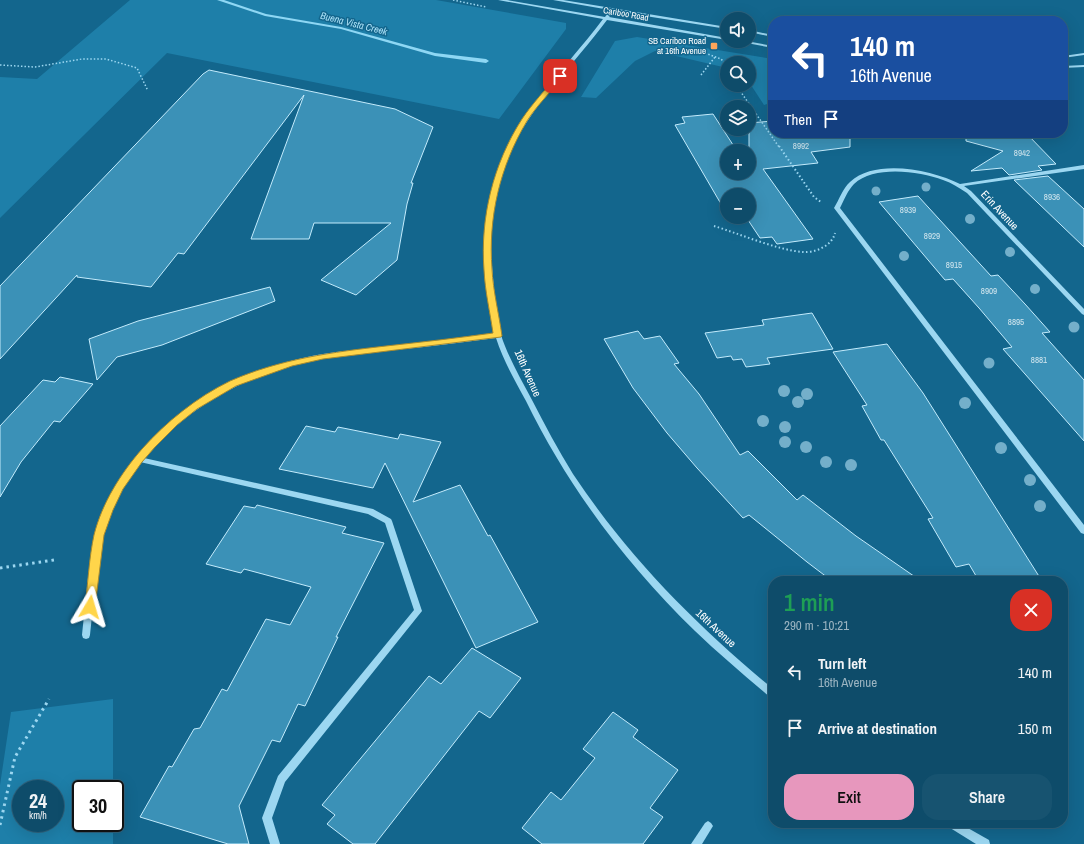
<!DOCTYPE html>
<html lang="en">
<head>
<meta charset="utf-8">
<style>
	body { margin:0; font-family:"Archivo Narrow",sans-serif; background:#175370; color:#f1f3f6; height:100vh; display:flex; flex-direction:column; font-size:15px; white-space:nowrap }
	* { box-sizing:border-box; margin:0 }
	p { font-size:13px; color:#9bb4c1 }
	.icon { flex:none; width:22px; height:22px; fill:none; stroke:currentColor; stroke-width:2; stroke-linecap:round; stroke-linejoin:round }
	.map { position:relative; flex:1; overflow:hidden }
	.details { position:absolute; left:768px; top:576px; width:300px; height:252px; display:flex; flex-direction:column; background:#0e4c6a; border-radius:16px; box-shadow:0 4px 16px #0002,0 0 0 1px #2e637e }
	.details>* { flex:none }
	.top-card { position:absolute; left:768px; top:16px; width:300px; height:122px; border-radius:16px; box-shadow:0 4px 16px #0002,0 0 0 1px #2e637e; background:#1a4fa0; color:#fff; overflow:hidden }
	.controls { position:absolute; left:720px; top:12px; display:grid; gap:8px }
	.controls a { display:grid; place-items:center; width:36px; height:36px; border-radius:50%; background:#0e4c6a; box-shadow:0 4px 16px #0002,0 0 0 1px #2e637e; font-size:20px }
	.speed { position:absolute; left:12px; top:780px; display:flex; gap:8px; font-size:20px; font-weight:700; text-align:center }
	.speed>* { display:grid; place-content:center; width:52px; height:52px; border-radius:50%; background:#0e4c6a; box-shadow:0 4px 16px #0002,0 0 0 1px #2e637e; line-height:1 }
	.speed small { font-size:10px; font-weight:400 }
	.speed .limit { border:2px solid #111; border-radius:6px; background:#fff; color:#111 }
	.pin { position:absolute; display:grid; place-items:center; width:34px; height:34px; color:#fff; margin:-17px; border-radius:8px; box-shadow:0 2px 6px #0006 }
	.me { position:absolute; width:44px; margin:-22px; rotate:7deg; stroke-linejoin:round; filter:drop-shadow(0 0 3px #0008) }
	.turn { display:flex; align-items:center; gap:14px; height:84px; padding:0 16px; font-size:18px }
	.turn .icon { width:52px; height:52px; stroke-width:2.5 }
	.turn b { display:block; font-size:28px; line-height:34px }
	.then { display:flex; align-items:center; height:38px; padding:0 16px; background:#0003; gap:8px; font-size:15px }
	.round { display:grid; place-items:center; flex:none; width:42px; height:42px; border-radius:16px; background:#175370 }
	.overview { display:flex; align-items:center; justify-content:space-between; height:68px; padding:0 16px }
	h1 { font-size:24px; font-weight:600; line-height:30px; color:#1e9e55 }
	.primary-button { display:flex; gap:8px; margin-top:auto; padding:8px 16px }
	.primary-button a { flex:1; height:46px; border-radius:16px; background:#e797bd; color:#111; font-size:16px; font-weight:600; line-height:46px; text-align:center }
	.primary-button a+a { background:#175370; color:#f1f3f6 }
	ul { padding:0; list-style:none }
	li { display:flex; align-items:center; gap:12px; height:56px; padding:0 16px }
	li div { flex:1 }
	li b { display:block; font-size:15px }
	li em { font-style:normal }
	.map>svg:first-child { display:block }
</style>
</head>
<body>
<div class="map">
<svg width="1084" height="844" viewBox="0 0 1084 844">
	<rect width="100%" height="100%" fill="#13668d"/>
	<g fill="#1e7fa9" fill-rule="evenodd">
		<path d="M130,0H436L566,23V29L499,119L167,53L0,218V77L37,79Z"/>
		<path d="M637,37L773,59V102L764,105L749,82V63H727V68L655,51L635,61L596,98L581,97L615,41Z"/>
		<path d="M113,699V789H81V823H113V844H0V785L11,712ZM21,789H55V823H21Z"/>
	</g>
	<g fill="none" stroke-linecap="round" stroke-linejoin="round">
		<path fill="#8ed7f4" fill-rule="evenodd" d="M217,0H224L266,14L341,27L435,53L486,59L489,61L486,63L435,56L341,29L265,16Z"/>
	</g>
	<g fill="#3b91b7" stroke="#c3ebfc">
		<path d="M209,70L395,109L433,127L411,183H413L407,204L397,260L356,295L321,280L391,223H314L309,239H251L304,95L184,254L178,253L151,287L77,277V275L0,359V286L203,74Z"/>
		<path d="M713,114L737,151H727V173H749V123L773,121V133H850V147L811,152L818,163L763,169L813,239L777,244L772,237L760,238L746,217H749V195H727V203L721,204L675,125L685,123L682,117Z"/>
		<path d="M966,133H1026L1056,164L1038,166L1042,170L1009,175L1002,168L971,171L1003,151L966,141Z"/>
		<path d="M1048,176L1084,209V247L1014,180Z"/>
		<path d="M918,196L991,276L998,275L1025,304L1050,332L1042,333L1084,380V441L1003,349L1012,347L979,308L953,279L945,280L879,202Z"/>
		<path d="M270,287L275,301L162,345L117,357L97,380L89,339L138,321Z"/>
		<path d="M812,313L833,349L767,358L770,364L746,367L742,359L733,360L731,356L717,358L705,333L764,325L762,320Z"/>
		<path d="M638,331L644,339L660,336L679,363L674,364L699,394L740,455L748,451L797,500L803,495L856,536L921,581H832L807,562L749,515L743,518L697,468L667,433L633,388L604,339Z"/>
		<path d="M887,344L923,393L1042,581H979L969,564L956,567L928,519L933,518L884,440H881L862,406L867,405L833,352Z"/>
		<path d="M60,377L93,384L60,422L54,421L21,462L0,497V426L43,380L55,382Z"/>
		<path d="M306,426L335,432L338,427L398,439L400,434L441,442L413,502L460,485L488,536L490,535L538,622L476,648L385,463L373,488L279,469Z"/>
		<path d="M257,505L346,527L342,533L384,543L336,637H338L305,706L298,704L280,742L272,740L239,806L249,844H228L140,817L169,766L172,767L194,729L200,728L222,689L227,691L266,619L290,625L311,587L244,569L241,573L206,564L244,506L255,508Z"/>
		<path d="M472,648L521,678L490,718L479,711L375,844H353L327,824L335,815L322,805L429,676L441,684Z"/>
		<path d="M613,712L638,730L633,737L678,770L650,808L663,817L643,844H542L522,828L551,792L561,800L595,758L583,749Z"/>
	</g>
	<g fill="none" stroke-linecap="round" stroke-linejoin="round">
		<g stroke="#9cd7f1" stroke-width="1.5" stroke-dasharray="1.5 2" stroke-linecap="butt">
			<path d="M453,0L486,7"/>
			<path d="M705,53L721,59L727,65"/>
			<path d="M0,65L35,67L82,59H106L137,68L148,91"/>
			<path d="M701,75L715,57"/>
			<path d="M736,85L779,147"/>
		</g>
		<g stroke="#9cd7f1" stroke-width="2" stroke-dasharray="1.5 2.5" stroke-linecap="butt">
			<path d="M779,146L814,197L821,202"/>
			<path d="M714,226C740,234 777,250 803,252C815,253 832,246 835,233"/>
		</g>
		<g stroke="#9cd7f1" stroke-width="3" stroke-dasharray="2.5 4" stroke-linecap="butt">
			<path d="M0,568L54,560"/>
			<path d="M0,825L15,757L49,699"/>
		</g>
		<g fill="#9cd7f1" fill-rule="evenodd">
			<path d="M498,0H507L605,17L610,10L553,0H563L727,27V29L614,11L609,17L727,38V40L607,20C569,71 519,116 499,179C487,219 491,258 495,299C496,311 497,323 501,335C508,357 521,379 532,400C545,425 558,450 573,474C629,558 696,625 773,689V698L770,697C744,675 719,654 695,631C626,564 568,487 526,401C515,381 503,360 496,338C462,342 428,347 393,350C370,353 347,354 324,358C255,370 189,404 144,458L373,509L391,519L392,521L422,611L285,782L272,818L280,844H270L262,818L278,776L414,610L385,523L368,514L140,462C129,477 117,494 111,512C96,551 95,594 90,635L89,638L86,639L83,638L82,635C87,594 88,549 104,510C117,479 138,451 164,428C209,389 264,364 323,354C346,350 369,349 392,346C427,342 461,338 495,334C489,314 488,292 486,271C480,205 497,154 536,101C558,73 582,47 603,19Z"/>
			<path d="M749,30L773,35V37L749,32Z"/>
			<path d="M736,41H746L773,46V48Z"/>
			<path d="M1084,53V55L1063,58V56Z"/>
			<path d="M1084,65V67L1063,68V66Z"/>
			<path d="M1084,165V169L964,186L971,191L1084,309V315L1082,314L967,193C959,188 952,183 943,180C919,171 874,165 854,184C848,190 844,200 840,208L1084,525V534L1081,533L834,208C839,200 843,188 850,182C876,158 932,170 960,184Z"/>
			<path d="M708,821L711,823L713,826L702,844H691L705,823Z"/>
			<path d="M945,823H959L989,840L990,844H976L947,826Z"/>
		</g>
	</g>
	<g fill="#74afca">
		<circle cx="926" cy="187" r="4.5"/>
		<circle cx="876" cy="191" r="4.5"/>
		<circle cx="970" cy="219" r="5"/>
		<circle cx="1010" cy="252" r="5"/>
		<circle cx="904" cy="256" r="5"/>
		<circle cx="1035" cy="289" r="5"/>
		<circle cx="1074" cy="327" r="5.5"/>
		<circle cx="989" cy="363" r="5.5"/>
		<circle cx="784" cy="391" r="6"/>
		<circle cx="807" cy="394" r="6"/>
		<circle cx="798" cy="402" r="6"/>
		<circle cx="965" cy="403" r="6"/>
		<circle cx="763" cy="421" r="6"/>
		<circle cx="785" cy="427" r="6"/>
		<circle cx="785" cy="442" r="6"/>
		<circle cx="806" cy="447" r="6"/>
		<circle cx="1001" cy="448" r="6"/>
		<circle cx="826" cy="462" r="6"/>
		<circle cx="851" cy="465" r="6"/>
		<circle cx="1030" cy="480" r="6"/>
		<circle cx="1040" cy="506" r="6"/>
	</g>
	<path fill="#ffd54a" stroke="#a68a30" d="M558,75L563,76C552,91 537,105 527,121C500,166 488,217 492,269C493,291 499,314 502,336L501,337L323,359L292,366L236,386L197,409L177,425L155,447L142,462L123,489L113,510L104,535L95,607L94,610L90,611L86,610L85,607C88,583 89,558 94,535C102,503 121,473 142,449C166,422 197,397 230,381C280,359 333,352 386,346C422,342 458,338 493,333C490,312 485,291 484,270C480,218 493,164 522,119C532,104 546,89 558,75Z"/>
	<rect fill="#ffa85c" stroke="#13668d" stroke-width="1.5" x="710" y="42" width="8" height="8" rx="2"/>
	<g text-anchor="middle" stroke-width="3" stroke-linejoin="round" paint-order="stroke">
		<g font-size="9" fill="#fff" stroke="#13668d">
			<text transform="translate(626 14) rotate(10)" y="3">Cariboo Road</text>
		</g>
		<g font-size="9" fill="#fff" stroke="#13668d" text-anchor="end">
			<text x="706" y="44">SB Cariboo Road<tspan x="706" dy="10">at 16th Avenue</tspan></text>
		</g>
		<g font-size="9" fill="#cee4ed">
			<text x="801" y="149">8992</text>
			<text x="1022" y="156">8942</text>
			<text x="1052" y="200">8936</text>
			<text x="908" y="213">8939</text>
			<text x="932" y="239">8929</text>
			<text x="954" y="268">8915</text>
			<text x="989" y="294">8909</text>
			<text x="1016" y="325">8895</text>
			<text x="1039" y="363">8881</text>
		</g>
		<g font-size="10" font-style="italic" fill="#ace2f8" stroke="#13668d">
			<text transform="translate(354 23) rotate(14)" y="4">Buena Vista Creek</text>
		</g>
		<g font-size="11" fill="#fff" stroke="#13668d">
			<text transform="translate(1000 210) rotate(47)" y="4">Erin Avenue</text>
			<text transform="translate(528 373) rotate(66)" y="4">16th Avenue</text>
			<text transform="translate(716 628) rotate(43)" y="4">16th Avenue</text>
		</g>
	</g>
</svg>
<div class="controls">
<a><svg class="icon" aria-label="sound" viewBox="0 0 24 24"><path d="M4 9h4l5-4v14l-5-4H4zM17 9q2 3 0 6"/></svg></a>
<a><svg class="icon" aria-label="search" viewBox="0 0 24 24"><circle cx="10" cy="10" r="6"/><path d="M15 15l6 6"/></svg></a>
<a><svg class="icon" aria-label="layers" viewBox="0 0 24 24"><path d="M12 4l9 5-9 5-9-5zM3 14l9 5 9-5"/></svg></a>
<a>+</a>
<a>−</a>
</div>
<div class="speed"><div>24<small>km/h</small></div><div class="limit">30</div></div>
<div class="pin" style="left:560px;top:76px;background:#d93025"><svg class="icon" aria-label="arrive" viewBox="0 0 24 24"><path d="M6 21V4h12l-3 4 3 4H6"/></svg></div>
<svg class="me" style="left:90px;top:607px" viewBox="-20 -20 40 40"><path d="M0-17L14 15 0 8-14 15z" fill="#ffd54a" stroke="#fff" stroke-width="4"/></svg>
<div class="top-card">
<div class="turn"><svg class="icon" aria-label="left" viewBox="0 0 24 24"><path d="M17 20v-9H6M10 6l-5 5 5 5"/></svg><div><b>140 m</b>16th Avenue</div></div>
<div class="then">Then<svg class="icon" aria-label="arrive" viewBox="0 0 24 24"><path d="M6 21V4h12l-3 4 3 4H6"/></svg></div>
</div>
<section class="details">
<div class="overview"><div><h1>1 min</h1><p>290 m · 10:21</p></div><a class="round" style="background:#d93025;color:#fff"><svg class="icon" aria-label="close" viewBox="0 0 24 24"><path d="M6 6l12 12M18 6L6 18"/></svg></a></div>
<ul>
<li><svg class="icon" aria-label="left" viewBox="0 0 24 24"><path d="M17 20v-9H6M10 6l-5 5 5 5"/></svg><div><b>Turn left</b><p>16th Avenue</p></div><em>140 m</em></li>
<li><svg class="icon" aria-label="arrive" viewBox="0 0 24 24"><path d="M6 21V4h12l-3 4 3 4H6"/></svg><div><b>Arrive at destination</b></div><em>150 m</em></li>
</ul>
<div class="primary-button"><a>Exit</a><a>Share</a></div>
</section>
</div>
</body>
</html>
